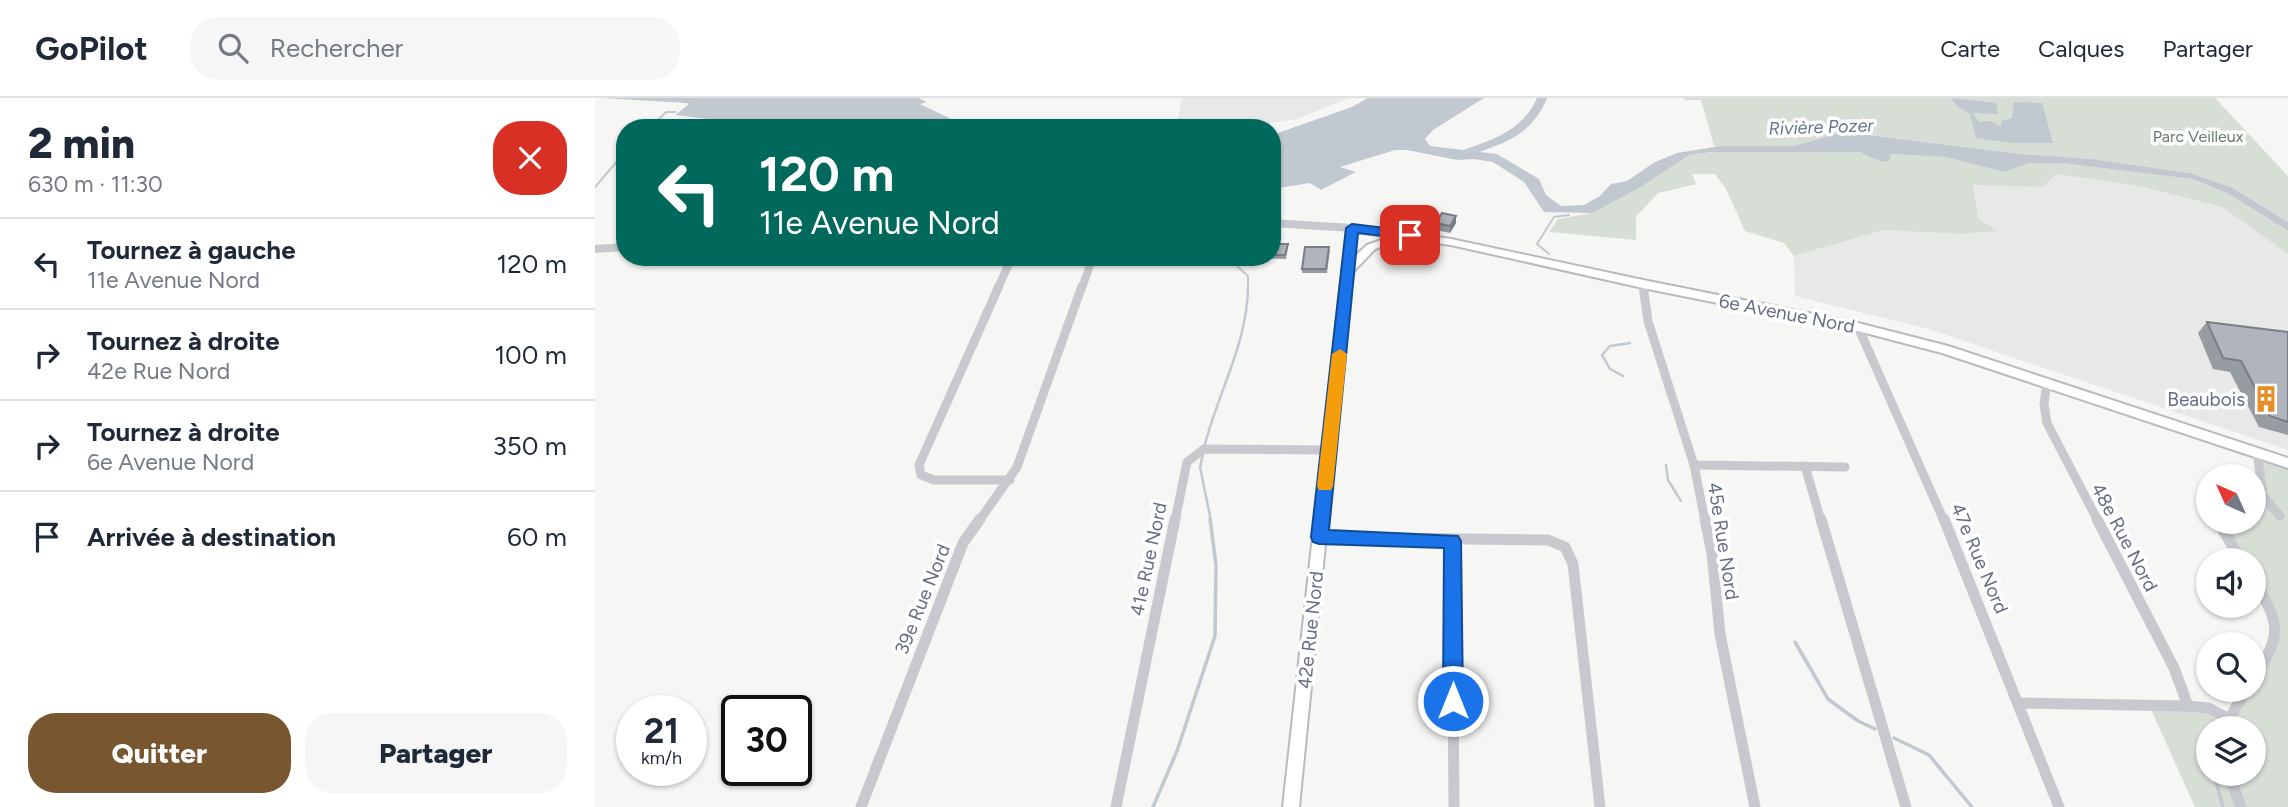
<!DOCTYPE html>
<html lang="fr">
<head>
<meta charset="utf-8">
<style>
	body { margin:0; font-family:Figtree,sans-serif; background:#f6f6f7; color:#1f2937; height:100vh; display:flex; flex-direction:column; font-size:26px; white-space:nowrap }
	* { box-sizing:border-box; margin:0 }
	p { font-size:23px; color:#747a83 }
	.icon { flex:none; width:38px; height:38px; fill:none; stroke:currentColor; stroke-width:2; stroke-linecap:round; stroke-linejoin:round }
	.map { position:relative; flex:1; overflow:hidden }
	.panel { display:flex; flex-direction:column; background:#fff; width:595px }
	.panel>* { flex:none }
	.guide { position:absolute; left:21px; top:21px; width:665px; height:147px; border-radius:28px; box-shadow:0 2px 5px #0004; background:#00695c; color:#fff; overflow:hidden }
	.needle { width:46px; rotate:315deg }
	.buttons { position:absolute; left:1601px; top:366px; display:grid; gap:14px }
	.buttons a { display:grid; place-items:center; width:70px; height:70px; border-radius:50%; background:#fff; box-shadow:0 2px 5px #0004; font-size:35px }
	.speed { position:absolute; left:21px; top:597px; display:flex; gap:14px; font-size:35px; font-weight:700; text-align:center }
	.speed>* { display:grid; place-content:center; width:91px; height:91px; border-radius:50%; background:#fff; box-shadow:0 2px 5px #0004; line-height:1 }
	.speed small { font-size:18px; font-weight:400 }
	.speed .limit { border:4px solid #111; border-radius:10px; background:#fff; color:#111 }
	.pin { position:absolute; display:grid; place-items:center; width:60px; height:60px; color:#fff; margin:-30px; border-radius:14px; box-shadow:0 4px 10px #0006 }
	.me { position:absolute; width:77px; margin:-38px; rotate:0deg; stroke-linejoin:round; filter:drop-shadow(0 0 5px #0008) }
	.turn { display:flex; align-items:center; gap:24px; height:147px; padding:0 28px; font-size:32px }
	.turn .icon { width:91px; height:91px; stroke-width:2.5 }
	.turn b { display:block; font-size:49px; line-height:60px }
	.round { display:grid; place-items:center; flex:none; width:74px; height:74px; border-radius:28px; background:#f6f6f7 }
	.summary { display:flex; align-items:center; justify-content:space-between; height:119px; padding:0 28px }
	h1 { font-size:42px; font-weight:800; line-height:52px }
	.action { display:flex; gap:14px; margin-top:auto; padding:14px 28px }
	.action a { flex:1; height:80px; border-radius:28px; background:#78562f; color:#fff; font-size:28px; font-weight:800; line-height:80px; text-align:center }
	.action a+a { background:#f6f6f7; color:#1f2937 }
	ul { padding:0; list-style:none }
	li { display:flex; align-items:center; gap:21px; height:91px; padding:0 28px; border-top:2px solid #e0e1e3 }
	li div { flex:1 }
	li b { display:block; font-size:26px }
	li em { font-style:normal }
	header { display:flex; align-items:center; gap:42px; box-sizing:border-box; height:98px; padding:0 35px; background:#fff; border-bottom:2px solid #e0e1e3 }
	header strong { font-size:33px }
	nav { display:flex; gap:38px; margin-inline-start:auto; font-size:24px }
	.search { width:490px; height:63px; background:#f6f6f7; display:flex; align-items:center; gap:18px; box-sizing:border-box; padding:0 24px; border-radius:28px; color:#747a83; font-size:26px }
	main { display:flex; flex:1; min-height:0 }
	.map>svg:first-child { display:block }
</style>
</head>
<body>
<header>
<strong>GoPilot</strong>
<div class="search"><svg class="icon" aria-label="search" viewBox="0 0 24 24"><circle cx="10" cy="10" r="6"/><path d="M15 15l6 6"/></svg>Rechercher</div>
<nav><a>Carte</a><a>Calques</a><a>Partager</a></nav>
</header>
<main>
<section class="panel">
<div class="summary"><div><h1>2 min</h1><p>630 m · 11:30</p></div><a class="round" style="background:#d93025;color:#fff"><svg class="icon" aria-label="close" viewBox="0 0 24 24"><path d="M6 6l12 12M18 6L6 18"/></svg></a></div>
<ul>
<li><svg class="icon" aria-label="left" viewBox="0 0 24 24"><path d="M17 20v-9H6M10 6l-5 5 5 5"/></svg><div><b>Tournez à gauche</b><p>11e Avenue Nord</p></div><em>120 m</em></li>
<li><svg class="icon" aria-label="right" viewBox="0 0 24 24"><path d="M7 20v-9h11M14 6l5 5-5 5"/></svg><div><b>Tournez à droite</b><p>42e Rue Nord</p></div><em>100 m</em></li>
<li><svg class="icon" aria-label="right" viewBox="0 0 24 24"><path d="M7 20v-9h11M14 6l5 5-5 5"/></svg><div><b>Tournez à droite</b><p>6e Avenue Nord</p></div><em>350 m</em></li>
<li><svg class="icon" aria-label="arrive" viewBox="0 0 24 24"><path d="M6 21V4h12l-3 4 3 4H6"/></svg><div><b>Arrivée à destination</b></div><em>60 m</em></li>
</ul>
<div class="action"><a>Quitter</a><a>Partager</a></div>
</section>
<div class="map">
<svg width="1693" height="709" viewBox="0 0 1693 709">
	<rect width="100%" height="100%" fill="#f6f7f4"/>
	<g fill="#e7e8e7">
		<path d="M587,0H754L702,21L641,30H581Z"/>
		<path d="M1461,76L1544,88L1627,109L1693,156V352L1334,231L1200,198L1199,158L1288,132L1366,136L1402,132L1383,120L1377,87L1448,89Z"/>
	</g>
	<g fill="#d6ded5" fill-rule="evenodd">
		<path d="M1089,0H1620L1693,78V124L1636,89L1595,75L1493,61L1425,56L1248,34L1199,48H1119L1106,2H1090Z"/>
		<path d="M1205,52C1224,58 1242,50 1262,54C1273,56 1282,63 1294,64L1296,56L1350,59L1409,74L1434,65H1466L1597,81L1632,95L1693,133V156L1627,109L1544,88L1461,76L1448,89L1378,87L1383,120L1403,133L1366,136L1288,132L1199,158L1189,145L1150,133L1131,91L1120,76H1097L1101,86L1063,95L1041,119V142L954,134L963,121L997,115L1094,57L1119,54Z"/>
		<path d="M1662,355L1693,365V709H1600L1554,607L1593,608L1634,621L1651,592H1659V580L1684,535L1659,483V462H1646L1623,424H1659V398H1668ZM1614,630H1659V676H1614Z"/>
	</g>
	<g fill="#c2c8d0">
		<path d="M7,0H323L332,4L325,6L356,21L382,30H188L80,17L94,6L92,5Z"/>
		<path d="M773,0H889L838,32L830,41L835,48L902,56L944,81L951,97L966,108L989,107L1005,98L1016,86L1032,83L1060,64L1082,55L1125,48H1199L1248,34L1425,56L1496,61L1595,75L1636,89L1693,124V133L1632,95L1597,81L1466,65H1434L1409,74L1350,59L1296,56L1294,64L1285,63L1264,54H1116L1094,57L1042,91L997,115L949,114L929,84L898,64L879,61L862,62L812,52H800L745,69L761,74L726,92L715,85L677,91V37L757,9Z"/>
		<path d="M1356,0L1401,5L1403,16L1378,15L1384,24L1395,23L1406,29V23L1417,20L1419,4L1447,5L1458,45H1417L1381,40L1375,16L1363,9Z"/>
	</g>
	<g fill="none" stroke-linecap="round" stroke-linejoin="round">
		<g stroke="#c2c8d0" stroke-width="2">
			<path d="M55,30L71,14H80"/>
			<path d="M0,89L30,54"/>
			<path d="M954,156L942,146L959,119L974,117"/>
			<path d="M639,159L642,168L653,178V190"/>
		</g>
		<g stroke="#c2c8d0" stroke-width="2.5">
			<path d="M1028,278L1015,271L1007,257L1015,248L1035,245"/>
			<path d="M609,350C622,296 653,245 653,188"/>
			<path d="M608,356L605,369L616,423"/>
			<path d="M1071,367L1073,382L1086,403"/>
		</g>
		<g stroke="#c2c8d0" stroke-width="3.5">
			<path d="M1200,544L1233,601L1263,623L1280,631"/>
			<path d="M1617,630L1618,623"/>
			<path d="M1299,640L1334,657L1377,709"/>
			<path d="M1619,676L1628,709"/>
			<path d="M558,709L582,653L620,538L621,467L615,421"/>
		</g>
		<path fill="#c2c8d0" fill-rule="evenodd" d="M942,0H952C940,30 919,42 890,52C881,55 872,60 863,58V54C896,42 927,34 942,0Z"/>
		<defs>
			<path id="major" d="M757,127L856,141L1048,182L1263,225L1353,248L1693,360V370L1347,255L1263,233L1048,190L856,147L810,141L780,151L757,175L704,709H688L752,130ZM762,134L795,139L772,147L759,159Z"/>
		</defs>
		<use href="#major" stroke="#b8bac0" stroke-width="4"/>
		<g stroke="#c8c9ce" stroke-width="8">
			<path d="M677,125L757,130"/>
			<path d="M0,151L30,149"/>
			<path d="M1048,186L1049,190"/>
			<path d="M403,190L417,159"/>
			<path d="M487,190L498,159"/>
		</g>
		<g stroke="#c8c9ce" stroke-width="9">
			<path d="M404,188L324,367L326,377L339,382H415"/>
			<path d="M1048,188L1053,223L1099,367L1110,423"/>
			<path d="M1263,229L1349,423"/>
			<path d="M1452,284L1449,306L1452,325L1503,423"/>
			<path d="M1662,355L1668,398L1685,418"/>
			<path d="M1099,367L1250,369"/>
			<path d="M1210,368L1226,423"/>
			<path d="M384,423L422,369L487,188"/>
			<path d="M580,423L592,364L609,351L734,352"/>
		</g>
		<g stroke="#c8c9ce" stroke-width="11">
			<path d="M1110,421L1117,455L1125,536L1160,709"/>
			<path d="M1226,421L1311,709"/>
			<path d="M1349,421L1464,709"/>
			<path d="M1502,421L1579,570L1593,608"/>
			<path d="M1623,424L1646,462"/>
			<path d="M724,439L953,442L970,449L978,466L1005,709"/>
			<path d="M857,443L859,709"/>
			<path d="M1659,483C1686,526 1687,537 1659,580"/>
			<path d="M1424,605L1593,608L1614,610L1634,621"/>
			<path d="M1632,630L1634,621L1651,592"/>
			<path d="M1634,676L1646,709"/>
			<path d="M266,709L368,445L385,421"/>
			<path d="M521,709L580,421"/>
		</g>
		<use href="#major" fill="#fff" fill-rule="evenodd"/>
	</g>
	<g fill="#979ba2">
		<path d="M861,118V125L855,135L841,132V125Z"/>
		<path d="M677,146L693,150L691,161L658,160L677,159Z"/>
		<path d="M735,152L732,175H707V171Z"/>
		<path d="M1612,224L1693,234V337L1664,329L1635,274L1618,271L1603,235Z"/>
	</g>
	<path fill="#7b7e84" d="M861,118V125L855,135V128Z"/>
	<g fill="#b0b4bc" stroke="#7b7e84" stroke-width="2">
		<path d="M847,115L861,118L855,128L841,125Z"/>
		<path d="M677,146H693L690,157H677Z"/>
		<path d="M710,149H734L731,171H707Z"/>
		<path d="M1612,224L1693,234V324L1675,318L1646,263L1628,260Z"/>
	</g>
	<path fill="#1a73e8" stroke="#114b97" stroke-width="2" d="M757,126L815,133L821,137L815,141L763,135L734,432L863,438L866,443L868,603L865,609L858,612L851,609L848,603L849,450L724,446L718,444L716,439L751,130Z"/>
	<path fill="#f59e0b" d="M745,251L752,256L738,388L736,392H724L722,388L737,256Z"/>
	<defs>
		<symbol id="building-bare" viewBox="-9 -9 18 18"><path d="M-4-6H4V6H1V3H-1V6H-4ZM-2.5-4.3h1.7v1.8h-1.7ZM.8-4.3h1.7v1.8H.8ZM-2.5-1h1.7V.8h-1.7ZM.8-1h1.7V.8H.8Z" fill="#e58d26" stroke="#fff" stroke-width="2.5" paint-order="stroke"/></symbol>
	</defs>
	<g fill-rule="evenodd">
		<use href="#building-bare" x="1652" y="282" width="38" height="38"/>
	</g>
	<g text-anchor="middle" stroke-width="7" stroke-linejoin="round" paint-order="stroke">
		<g font-size="16" fill="#657c67" stroke="#fff">
			<text x="1603" y="44">Parc Veilleux</text>
		</g>
		<g font-size="18" font-style="italic" fill="#677489" stroke="#fff">
			<text transform="translate(1226 29) rotate(-2)" y="6">Rivière Pozer</text>
		</g>
		<g font-size="19" fill="#666e85" stroke="#fff">
			<text transform="translate(1192 215) rotate(11)" y="7">6e Avenue Nord</text>
			<text transform="translate(1530 439) rotate(62)" y="7">48e Rue Nord</text>
			<text transform="translate(1129 443) rotate(81)" y="7">45e Rue Nord</text>
			<text transform="translate(1385 460) rotate(67)" y="7">47e Rue Nord</text>
			<text transform="translate(553 461) rotate(-78)" y="7">41e Rue Nord</text>
			<text transform="translate(327 501) rotate(-68)" y="7">39e Rue Nord</text>
			<text transform="translate(715 532) rotate(-84)" y="7">42e Rue Nord</text>
		</g>
		<g font-size="19" fill="#666e85" stroke="#fff" text-anchor="end">
			<text x="1650" y="308">Beaubois</text>
		</g>
	</g>
</svg>
<div class="buttons">
<a><svg class="needle" viewBox="-14 -14 28 28"><path d="M0-13l5 13h-10z" fill="#e53935"/><path d="M0 13l5-13h-10z" fill="#747a83"/></svg></a>
<a><svg class="icon" aria-label="sound" viewBox="0 0 24 24"><path d="M4 9h4l5-4v14l-5-4H4zM17 9q2 3 0 6"/></svg></a>
<a><svg class="icon" aria-label="search" viewBox="0 0 24 24"><circle cx="10" cy="10" r="6"/><path d="M15 15l6 6"/></svg></a>
<a><svg class="icon" aria-label="layers" viewBox="0 0 24 24"><path d="M12 4l9 5-9 5-9-5zM3 14l9 5 9-5"/></svg></a>
</div>
<div class="speed"><div>21<small>km/h</small></div><div class="limit">30</div></div>
<div class="pin" style="left:815px;top:137px;background:#d93025"><svg class="icon" aria-label="arrive" viewBox="0 0 24 24"><path d="M6 21V4h12l-3 4 3 4H6"/></svg></div>
<svg class="me" style="left:858px;top:603px" viewBox="-20 -20 40 40"><circle r="17" fill="#1a73e8" stroke="#fff" stroke-width="3"/><path d="M0-11L8 9 0 5-8 9z" fill="#fff"/></svg>
<div class="guide">
<div class="turn"><svg class="icon" aria-label="left" viewBox="0 0 24 24"><path d="M17 20v-9H6M10 6l-5 5 5 5"/></svg><div><b>120 m</b>11e Avenue Nord</div></div>
</div>
</div>
</main>
</body>
</html>
